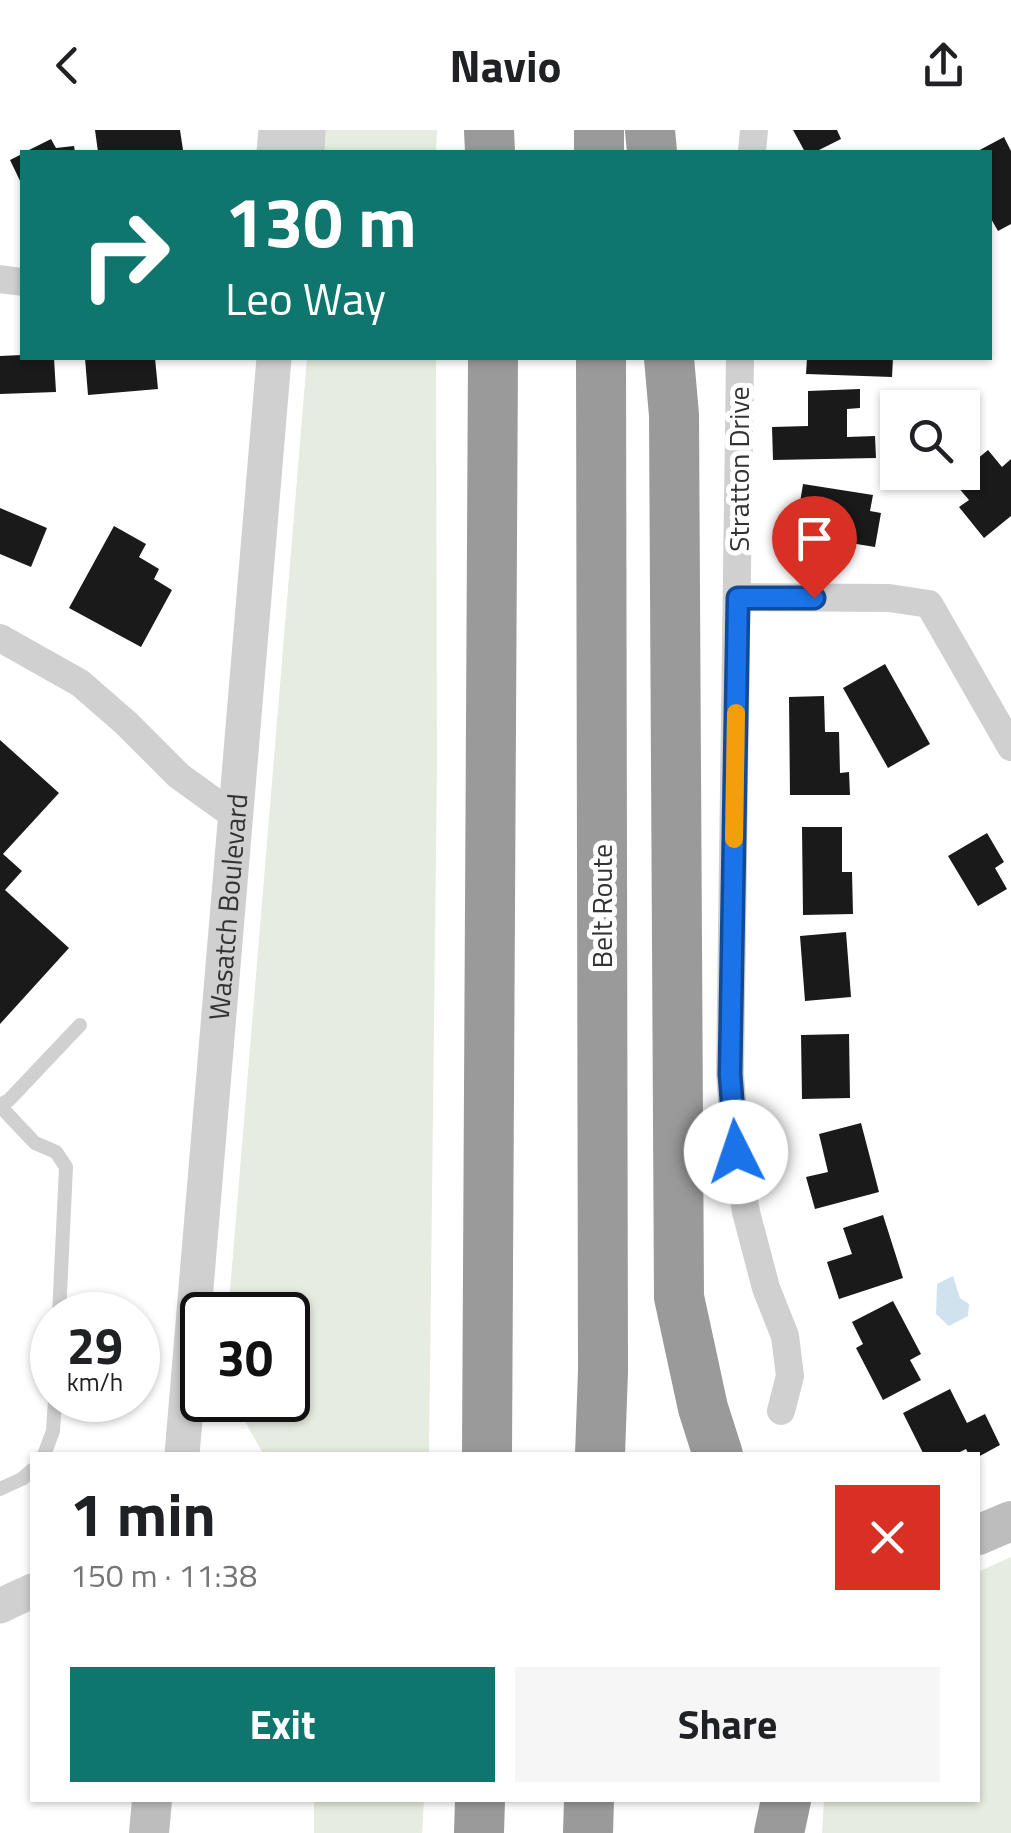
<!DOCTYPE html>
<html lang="en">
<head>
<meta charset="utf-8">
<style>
	body { margin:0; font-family:"Titillium Web",sans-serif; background:#f6f6f6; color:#202124; height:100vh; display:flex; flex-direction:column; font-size:38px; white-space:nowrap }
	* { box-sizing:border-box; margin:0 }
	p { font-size:32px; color:#757577 }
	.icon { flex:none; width:55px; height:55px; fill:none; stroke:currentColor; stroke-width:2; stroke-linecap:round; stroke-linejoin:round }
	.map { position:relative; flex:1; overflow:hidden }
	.details { position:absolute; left:30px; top:1322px; width:950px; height:350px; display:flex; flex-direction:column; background:#fff; border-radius:0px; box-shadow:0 2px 8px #0004 }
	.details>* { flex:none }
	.guide { position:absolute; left:20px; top:20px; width:972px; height:210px; border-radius:0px; box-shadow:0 2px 8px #0004; background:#0f766e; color:#fff; overflow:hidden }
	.controls { position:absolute; left:880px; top:260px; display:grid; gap:20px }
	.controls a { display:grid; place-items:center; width:100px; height:100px; border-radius:0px; background:#fff; box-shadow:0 2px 8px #0004; font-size:50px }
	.speed { position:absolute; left:30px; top:1162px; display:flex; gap:20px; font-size:50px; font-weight:700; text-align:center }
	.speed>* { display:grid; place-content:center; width:130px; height:130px; border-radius:50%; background:#fff; box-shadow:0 2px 8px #0004; line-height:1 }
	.speed small { font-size:25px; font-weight:400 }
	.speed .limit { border:5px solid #111; border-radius:15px; background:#fff; color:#111 }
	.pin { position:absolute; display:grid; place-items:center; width:85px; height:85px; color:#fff; margin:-102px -42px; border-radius:50% 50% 50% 0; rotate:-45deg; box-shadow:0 0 10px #0007 }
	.pin .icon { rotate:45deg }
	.me { position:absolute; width:110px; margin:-55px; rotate:356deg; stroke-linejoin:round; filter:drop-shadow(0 0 8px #0008) }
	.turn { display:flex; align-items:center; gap:35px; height:210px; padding:0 40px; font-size:45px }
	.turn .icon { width:130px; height:130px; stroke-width:2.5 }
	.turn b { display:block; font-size:70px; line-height:85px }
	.round { display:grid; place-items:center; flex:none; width:105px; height:105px; border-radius:0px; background:#f6f6f6 }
	.headline { display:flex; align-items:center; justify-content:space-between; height:170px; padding:0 40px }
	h1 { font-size:60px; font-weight:700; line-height:75px }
	.primary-button { display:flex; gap:20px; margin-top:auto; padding:20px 40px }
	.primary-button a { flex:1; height:115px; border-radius:0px; background:#0f766e; color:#fff; font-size:40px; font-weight:700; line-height:115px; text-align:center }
	.primary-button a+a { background:#f6f6f6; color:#202124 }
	header { display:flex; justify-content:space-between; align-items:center; height:130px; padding:0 40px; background:#fff; font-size:45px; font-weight:700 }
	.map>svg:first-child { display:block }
</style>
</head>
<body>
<header><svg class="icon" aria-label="back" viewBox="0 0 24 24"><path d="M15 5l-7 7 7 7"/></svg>Navio<svg class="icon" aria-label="share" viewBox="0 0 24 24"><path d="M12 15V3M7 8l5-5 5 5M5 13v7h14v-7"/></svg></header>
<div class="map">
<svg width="1011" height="1703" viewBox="0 0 1011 1703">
	<rect width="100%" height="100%" fill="#fff"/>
	<g fill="#e6ecdf">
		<path d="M324,0H437L436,22H322Z"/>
		<path d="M307,228H436L437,634L429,1325H264L243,1288L240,1270H288V1185H228Z"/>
		<path d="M1011,1427V1703H822L824,1670H978V1442Z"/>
		<path d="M314,1670H424L422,1703H314Z"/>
	</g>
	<path fill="#cfe2ee" d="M953,1146L960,1168L969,1174L968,1186L949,1196L936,1184L937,1154Z"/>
	<g fill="#1a1a1a">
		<path d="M95,0H180L183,20L98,22Z"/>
		<path d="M793,0H837L841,9L815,22H805Z"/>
		<path d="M1004,7L1011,21V94L998,101L990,87V22H976Z"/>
		<path d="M51,9L56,18L74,16L75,22H25Z"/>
		<path d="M22,24V55L10,30Z"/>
		<path d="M22,225V228H54L56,262L0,264V226Z"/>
		<path d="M85,228H155L158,259L88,265Z"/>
		<path d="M807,228H893L892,247L806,244Z"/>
		<path d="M860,259V278L847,279V307L875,306L876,328L773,330L772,297L808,296V261Z"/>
		<path d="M988,320L1002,337L1011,329V386L984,408L959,377L969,370L952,350Z"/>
		<path d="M803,354L873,365L870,381L881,383L875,417L795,404Z"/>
		<path d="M0,378L47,398L31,437L0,424Z"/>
		<path d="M114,396L146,414L139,427L159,439L154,449L172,460L141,517L69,478Z"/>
		<path d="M885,534L930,614L888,638L843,558Z"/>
		<path d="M824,566L825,602H839L840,643L849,642L850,665H790L789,567Z"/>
		<path d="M0,610L59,663L3,724L22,741L5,760L69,818L0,894Z"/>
		<path d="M802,697H842V742H852L853,784L803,785Z"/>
		<path d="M987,703L1004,732L995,738L1007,759L978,776L948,726Z"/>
		<path d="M846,802L851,867L805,871L800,806Z"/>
		<path d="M849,904L850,968L802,969L801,905Z"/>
		<path d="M861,993L879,1062L815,1079L806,1047L828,1042L819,1004Z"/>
		<path d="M883,1085L903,1148L839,1169L827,1132L852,1124L843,1098Z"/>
		<path d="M893,1171L921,1224L910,1230L921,1250L883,1270L856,1218L863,1214L852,1192Z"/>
		<path d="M950,1259L967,1293L985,1284L1000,1315L978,1327L969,1325L966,1319L954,1325H924L903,1283Z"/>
	</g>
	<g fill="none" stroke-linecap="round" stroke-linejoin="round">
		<g stroke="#d0d0d0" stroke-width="14">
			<path d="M0,975L9,970L80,895"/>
			<path d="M0,976L35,1013L56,1022L66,1037L59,1185"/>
			<path d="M44,1325L53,1301L55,1270"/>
			<path d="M0,1359L22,1349L32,1340"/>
		</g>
		<g stroke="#d0d0d0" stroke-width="28">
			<path d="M752,22L754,0"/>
			<path d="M0,149L22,152"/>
			<path d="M740,228L730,944L736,1022L746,1082L766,1158L785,1206L790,1246L781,1281"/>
			<path d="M738,467L889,468L929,474L1011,617"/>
			<path d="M0,508L80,553L126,593L179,646L236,687"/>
		</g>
		<g stroke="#d0d0d0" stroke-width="35">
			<path d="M274,22L276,0"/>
			<path d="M307,22L308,0"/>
			<path id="s1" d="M182,1325L274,228"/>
			<path d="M0,1476L32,1461"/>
		</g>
		<g stroke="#bdbdbd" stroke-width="40">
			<path d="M978,1405L1011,1391"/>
			<path d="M149,1703L152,1670"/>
		</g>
		<g stroke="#9a9a9a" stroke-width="50">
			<path d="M489,0L490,22"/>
			<path d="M599,0V22"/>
			<path d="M650,0L652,22"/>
			<path d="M669,228L674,285L679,1167L703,1278L718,1325"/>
			<path d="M487,1325L493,228"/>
			<path d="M600,1325L603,1241L601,228"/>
			<path d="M479,1703L480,1670"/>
			<path d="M588,1703L589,1670"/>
			<path d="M779,1703L786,1670"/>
		</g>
	</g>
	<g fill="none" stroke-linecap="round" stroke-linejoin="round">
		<defs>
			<path id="route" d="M736,1022L730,944L738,468H814"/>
		</defs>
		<use href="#route" stroke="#114b97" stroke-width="25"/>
		<use href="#route" stroke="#1a73e8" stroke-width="18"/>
		<path stroke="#f59e0b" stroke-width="18" d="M734,709L736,583"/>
	</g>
	<g text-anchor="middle" stroke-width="10" stroke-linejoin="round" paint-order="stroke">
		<g font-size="28" fill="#333" stroke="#fff">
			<text transform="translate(739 339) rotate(-90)" y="10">Stratton Drive</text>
			<text dy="10" stroke="none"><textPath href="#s1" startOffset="550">Wasatch Boulevard</textPath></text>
			<text transform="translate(602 776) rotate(-90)" y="10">Belt Route</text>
		</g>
	</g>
</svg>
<div class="controls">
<a><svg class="icon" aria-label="search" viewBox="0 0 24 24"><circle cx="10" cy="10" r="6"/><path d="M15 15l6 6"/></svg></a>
</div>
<div class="speed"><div>29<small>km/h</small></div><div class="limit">30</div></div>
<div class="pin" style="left:814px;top:468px;background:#d93025"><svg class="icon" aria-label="arrive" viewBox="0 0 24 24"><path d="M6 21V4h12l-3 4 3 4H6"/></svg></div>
<svg class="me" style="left:736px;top:1022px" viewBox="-20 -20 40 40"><circle r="19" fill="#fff"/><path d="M0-13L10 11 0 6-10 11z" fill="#1a73e8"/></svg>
<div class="guide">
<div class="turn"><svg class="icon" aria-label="right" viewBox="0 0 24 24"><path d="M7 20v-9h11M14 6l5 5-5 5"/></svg><div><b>130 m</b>Leo Way</div></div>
</div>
<section class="details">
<div class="headline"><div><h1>1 min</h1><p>150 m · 11:38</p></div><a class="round" style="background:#d93025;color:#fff"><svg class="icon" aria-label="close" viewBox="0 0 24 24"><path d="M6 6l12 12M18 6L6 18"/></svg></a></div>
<div class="primary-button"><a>Exit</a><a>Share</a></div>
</section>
</div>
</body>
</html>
